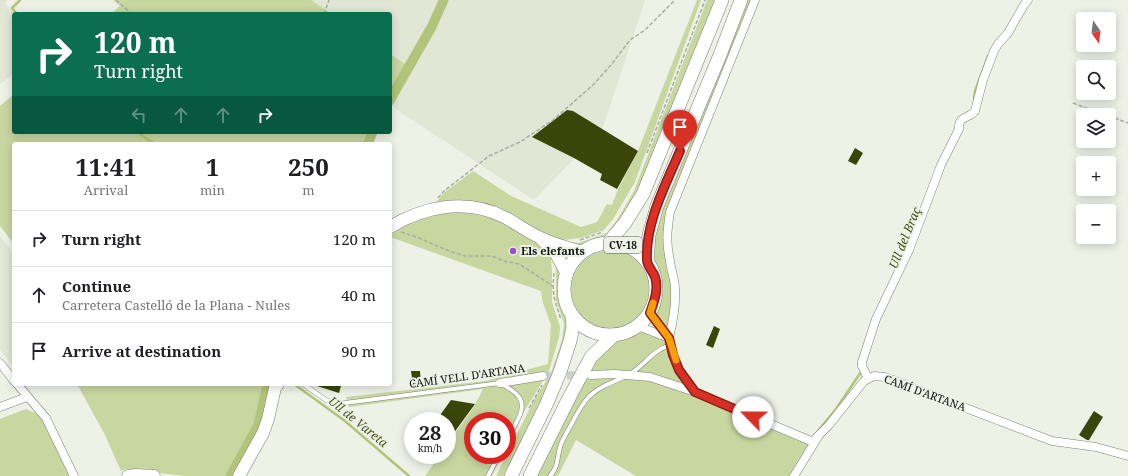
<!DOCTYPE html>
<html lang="en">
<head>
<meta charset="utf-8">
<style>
	body { margin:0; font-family:"Noto Serif",serif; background:#f6f6f6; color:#202124; height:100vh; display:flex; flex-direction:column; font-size:15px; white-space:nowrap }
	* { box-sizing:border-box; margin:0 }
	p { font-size:13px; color:#757577 }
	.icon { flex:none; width:22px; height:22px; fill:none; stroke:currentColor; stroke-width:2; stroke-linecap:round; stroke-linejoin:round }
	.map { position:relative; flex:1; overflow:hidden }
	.side { position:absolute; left:12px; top:142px; width:380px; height:244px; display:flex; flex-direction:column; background:#fff; border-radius:4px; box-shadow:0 2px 10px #0003 }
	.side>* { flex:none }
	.top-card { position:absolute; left:12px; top:12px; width:380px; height:122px; border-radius:4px; box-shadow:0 2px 10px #0003; background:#0b6e4f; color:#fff; overflow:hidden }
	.needle { width:26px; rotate:166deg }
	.tools { position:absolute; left:1076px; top:12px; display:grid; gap:8px }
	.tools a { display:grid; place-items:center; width:40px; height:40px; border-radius:4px; background:#fff; box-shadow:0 2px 10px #0003; font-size:20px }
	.speed { position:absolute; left:404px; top:412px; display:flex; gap:8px; font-size:20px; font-weight:700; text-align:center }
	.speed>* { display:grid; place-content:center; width:52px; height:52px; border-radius:50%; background:#fff; box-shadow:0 2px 10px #0003; line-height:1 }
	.speed small { font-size:10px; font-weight:400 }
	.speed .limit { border:6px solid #d22; background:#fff; color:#111 }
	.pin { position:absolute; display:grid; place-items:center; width:34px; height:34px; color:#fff; margin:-41px -17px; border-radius:50% 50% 50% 0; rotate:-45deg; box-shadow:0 0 4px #0007 }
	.pin .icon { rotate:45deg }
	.me { position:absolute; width:44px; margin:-22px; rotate:293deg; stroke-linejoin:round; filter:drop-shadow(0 0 3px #0008) }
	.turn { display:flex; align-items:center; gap:14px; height:84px; padding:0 16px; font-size:18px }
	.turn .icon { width:52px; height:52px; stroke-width:2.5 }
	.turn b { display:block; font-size:28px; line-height:34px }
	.lanes { display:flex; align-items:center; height:38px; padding:0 16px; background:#0003; justify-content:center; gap:20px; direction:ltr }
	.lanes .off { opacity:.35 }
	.eta { display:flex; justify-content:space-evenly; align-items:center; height:68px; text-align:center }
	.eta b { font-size:24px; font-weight:700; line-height:28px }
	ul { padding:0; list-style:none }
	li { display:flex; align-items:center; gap:12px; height:56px; padding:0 16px; border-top:1px solid #e0e0e0 }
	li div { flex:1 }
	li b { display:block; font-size:15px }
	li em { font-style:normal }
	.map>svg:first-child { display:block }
</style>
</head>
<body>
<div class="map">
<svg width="1128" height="476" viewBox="0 0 1128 476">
	<rect width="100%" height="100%" fill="#edf1e6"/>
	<g fill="#e1e6d5">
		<path d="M0,0H7L5,3L15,14L14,73L0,84Z"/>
		<path d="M230,0H645L602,130L534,200L390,105V14H252Z"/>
		<path d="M0,236L14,254V368L0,349Z"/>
	</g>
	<g fill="#c8d6a0">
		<path d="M113,0H311L332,14H111L120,6Z"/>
		<path d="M697,0H701L635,182L613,219L604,230L581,238L562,240L542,232L515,217L460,201L436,202L445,192L473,171L511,196L581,227L597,222L607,204L612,205L618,189L638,151Z"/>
		<path d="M707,0H717L645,176L624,216L605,237L590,242L582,246L568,242L578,243L607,233L617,220L634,191Z"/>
		<path d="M747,0H754L669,212L673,290L668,332L655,316L661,298L660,278L653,259L652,251L659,217Z"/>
		<path d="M390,54L405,64L390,91Z"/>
		<path d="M14,94V132H366L361,144H14V244L0,226V106Z"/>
		<path d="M451,211C495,215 519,226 552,254L551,259L552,272V302L560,327L559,337L549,371L525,410L507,446V421H473V455H502L492,476H425L440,455H447V445L475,405L483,389L349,407L346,397L485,381L548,364L551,325L543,303L541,291L390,237V233L425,215Z"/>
		<circle cx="610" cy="289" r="39"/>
		<path d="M555,262L560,273L558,291L567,324L561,358L506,476H496L533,402L551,373L562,340L564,324L556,299V272Z"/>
		<path d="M640,332H647L667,341L688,387L649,379L695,394L812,443L792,476H636L576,440L558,476H536L590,370L606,349L617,340L629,337Z"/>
		<path d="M77,384H264L257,419L252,431L228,476H185L126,469L121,471L104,433Z"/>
		<path d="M26,409L35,413L44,420L70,476H0V419Z"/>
	</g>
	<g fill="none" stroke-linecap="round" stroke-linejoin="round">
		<g stroke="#b2c479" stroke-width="2.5">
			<path d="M17,14L12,8L20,0"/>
			<path d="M390,92L429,24L440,0"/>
			<path d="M974,99L975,91L988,56"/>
			<path d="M137,132L155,144"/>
			<path d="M363,144L368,132"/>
			<path d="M294,384L345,421L409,476"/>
			<path d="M818,431L836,409L861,372"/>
		</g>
		<g stroke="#b2c479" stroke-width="9">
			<path d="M390,101L432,27L444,0"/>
			<path d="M368,144L373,132"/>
			<path d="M230,476L258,425L267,384"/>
		</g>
	</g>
	<g fill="#3a4509">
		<path d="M567,110L573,111L638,151L617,189L600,180L602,174L574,158L532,137Z"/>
		<path d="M855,148L863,153L856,165L848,161Z"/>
		<path d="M714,326L720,329L713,348L706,345Z"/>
		<path d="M411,371H420L421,384L413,385Z"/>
		<path d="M317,384H335L341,386L339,393L317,386Z"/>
		<path d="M451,400L475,404L453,434L447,430V421H441L438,418Z"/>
		<path d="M1094,411L1103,417L1089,440H1087L1079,435Z"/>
	</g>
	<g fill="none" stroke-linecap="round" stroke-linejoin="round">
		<path stroke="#ccd0c6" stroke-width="8" stroke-dasharray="8 4" stroke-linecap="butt" d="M543,376L584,375"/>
		<defs>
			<g id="lane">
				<path d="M630,374C646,364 652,350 671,345"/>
				<path d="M303,384L326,400L337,404L500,383C506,387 514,390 518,396C529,407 513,428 507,439"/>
				<path d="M488,476L499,455"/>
				<path d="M550,476C558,467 557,459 560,447C562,440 567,432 571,425C587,393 592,391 624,377"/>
			</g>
			<g id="street">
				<path d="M650,313L669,338L673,355L679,370L695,392L811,441L814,440L829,425L864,381L874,376L885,377L1052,441L1096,447L1128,456"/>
				<path d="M638,326L669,338"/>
				<path d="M669,338C673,322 676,305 675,289C675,279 671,271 670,261C666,242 667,231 670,212L755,0"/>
				<path d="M0,363L14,381"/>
				<path d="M591,375L615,374L650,377L695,392"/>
				<path d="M868,378L862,366V362L876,319L909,250L941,165L959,129C958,115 969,119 975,111L983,80L994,51L998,44L1008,33L1024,5L1028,0"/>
				<path d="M500,383L543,376"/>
				<path d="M17,384L46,418L74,476"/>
				<path d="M0,407L27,397"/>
				<path d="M794,476L818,437"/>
			</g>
			<g id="secondary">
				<path d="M390,227C425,206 466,198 504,217C516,223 527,232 539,237C553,244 568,248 583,252"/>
				<path d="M541,239L556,254L567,274"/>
				<path d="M128,476L136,475L154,476"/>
				<path d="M239,476L263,433L268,419L275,388L278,384"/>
			</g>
			<g id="primary">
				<path d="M608,243L625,223L643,194L722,0"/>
				<circle cx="610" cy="289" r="46"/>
				<path d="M647,262L649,235L657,206L720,55L741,0"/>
				<path d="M511,476L547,403L560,372L570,341L573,327L572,315"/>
				<path d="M530,476L570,396L591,357L614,335"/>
			</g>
		</defs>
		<use href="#lane" stroke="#7d8077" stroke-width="5"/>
		<use href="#street" stroke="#7d8077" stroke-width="9"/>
		<use href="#secondary" stroke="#7d8077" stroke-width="13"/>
		<use href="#primary" stroke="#7d8077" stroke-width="14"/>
		<g stroke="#a9aca4" stroke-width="1.5" stroke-dasharray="4 2" stroke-linecap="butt">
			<path d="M116,0L132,14"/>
			<path d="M324,14L329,0"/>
			<path d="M1073,103L1105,115"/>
			<path d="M1109,116L1128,123"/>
			<path d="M647,153L705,0"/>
			<path d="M438,198L444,191L489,156L520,142L553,120L593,85L611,65L630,40L645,30L675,0"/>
			<path d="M401,232L419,238L449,251L465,256H492L504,261L519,264L553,286"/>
			<path d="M580,240L603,232"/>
			<path d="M554,273L553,286L554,297L561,320"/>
			<path d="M529,408L542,385"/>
			<path d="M507,451L510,445"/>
		</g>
		<use href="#lane" stroke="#fff" stroke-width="4"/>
		<use href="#street" stroke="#fff" stroke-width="8"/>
		<use href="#secondary" stroke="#fff" stroke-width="12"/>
		<use href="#primary" stroke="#fff" stroke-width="13"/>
	</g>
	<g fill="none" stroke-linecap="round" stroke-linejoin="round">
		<defs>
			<path id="route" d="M680,151C666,184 645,223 647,260C647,266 653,271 655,277C659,289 654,302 650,313L669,338L673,355L679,370L695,392L753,417"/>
		</defs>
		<use href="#route" stroke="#8d1f18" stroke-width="10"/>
		<use href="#route" stroke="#d93025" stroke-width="7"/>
		<path stroke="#f59e0b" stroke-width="7" d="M653,303L650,313L669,338L676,360"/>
	</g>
	<circle fill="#9751c5" stroke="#edf1e6" stroke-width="1.5" cx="513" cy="251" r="4"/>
	<g text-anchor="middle" stroke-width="4" stroke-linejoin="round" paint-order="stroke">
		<rect fill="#edf1e6" stroke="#545650" stroke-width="1" x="604" y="237" width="38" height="16" rx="3"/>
		<g font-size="10" font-weight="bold" fill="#12130f">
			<text x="623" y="249">CV-18</text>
		</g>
		<g font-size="11" font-weight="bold" fill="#12130f" stroke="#edf1e6" text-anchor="start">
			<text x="521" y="255">Els elefants</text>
		</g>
		<g font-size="11" fill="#12130f" stroke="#edf1e6">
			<text transform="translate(467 376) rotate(-8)" y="4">CAMÍ VELL D'ARTANA</text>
			<text transform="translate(925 393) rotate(20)" y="4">CAMÍ D'ARTANA</text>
		</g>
		<g font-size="12" font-style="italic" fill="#47531d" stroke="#edf1e6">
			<text transform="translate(905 238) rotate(-68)" y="4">Ull del Braç</text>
			<text transform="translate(358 422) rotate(39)" y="4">Ull de Vareta</text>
		</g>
	</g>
</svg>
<div class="tools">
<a><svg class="needle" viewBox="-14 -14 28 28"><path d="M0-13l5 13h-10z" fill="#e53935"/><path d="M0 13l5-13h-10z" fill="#757577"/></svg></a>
<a><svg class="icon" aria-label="search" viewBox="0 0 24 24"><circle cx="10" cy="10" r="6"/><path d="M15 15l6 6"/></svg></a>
<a><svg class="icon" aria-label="layers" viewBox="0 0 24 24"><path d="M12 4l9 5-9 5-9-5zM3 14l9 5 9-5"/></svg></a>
<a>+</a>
<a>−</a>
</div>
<div class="speed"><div>28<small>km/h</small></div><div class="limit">30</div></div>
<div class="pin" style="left:680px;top:151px;background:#d93025"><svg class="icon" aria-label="arrive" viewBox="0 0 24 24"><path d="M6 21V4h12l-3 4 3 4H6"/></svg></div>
<svg class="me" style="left:753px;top:417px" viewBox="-20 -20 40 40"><circle r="19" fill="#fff"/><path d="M0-13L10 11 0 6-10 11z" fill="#d93025"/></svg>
<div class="top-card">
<div class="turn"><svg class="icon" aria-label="right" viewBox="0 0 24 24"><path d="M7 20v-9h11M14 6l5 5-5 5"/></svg><div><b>120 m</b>Turn right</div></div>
<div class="lanes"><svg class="icon off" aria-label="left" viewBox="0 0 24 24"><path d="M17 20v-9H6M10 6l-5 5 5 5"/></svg><svg class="icon off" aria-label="ahead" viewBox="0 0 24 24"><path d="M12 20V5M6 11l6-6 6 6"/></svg><svg class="icon off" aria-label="ahead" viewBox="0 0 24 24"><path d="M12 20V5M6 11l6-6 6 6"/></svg><svg class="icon" aria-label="right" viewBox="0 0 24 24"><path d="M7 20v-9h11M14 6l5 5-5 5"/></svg></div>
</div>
<section class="side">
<div class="eta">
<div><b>11:41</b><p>Arrival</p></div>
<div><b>1</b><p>min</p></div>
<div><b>250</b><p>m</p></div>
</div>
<ul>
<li><svg class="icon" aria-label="right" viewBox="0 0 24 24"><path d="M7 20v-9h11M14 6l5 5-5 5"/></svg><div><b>Turn right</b></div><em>120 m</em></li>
<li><svg class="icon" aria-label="ahead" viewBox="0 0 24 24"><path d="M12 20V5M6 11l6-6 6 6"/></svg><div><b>Continue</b><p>Carretera Castelló de la Plana - Nules</p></div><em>40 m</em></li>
<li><svg class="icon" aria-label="arrive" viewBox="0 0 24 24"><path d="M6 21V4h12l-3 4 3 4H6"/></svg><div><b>Arrive at destination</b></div><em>90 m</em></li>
</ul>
</section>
</div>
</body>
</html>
